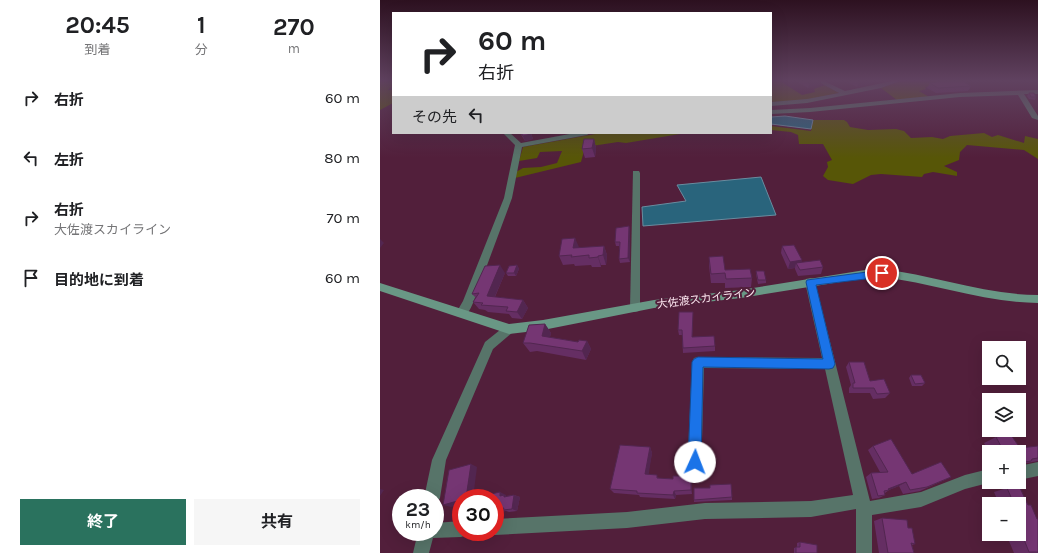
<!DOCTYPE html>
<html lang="ja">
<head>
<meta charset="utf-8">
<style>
	body { margin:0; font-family:Karla,"Noto Sans JP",sans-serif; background:#f6f6f6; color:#202124; height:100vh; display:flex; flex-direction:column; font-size:15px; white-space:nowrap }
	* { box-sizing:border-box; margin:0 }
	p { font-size:13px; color:#757577 }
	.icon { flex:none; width:22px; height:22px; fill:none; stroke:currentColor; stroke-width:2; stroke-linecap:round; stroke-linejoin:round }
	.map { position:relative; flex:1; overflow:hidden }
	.side { display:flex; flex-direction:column; background:#fff; width:380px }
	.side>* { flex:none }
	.banner { position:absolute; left:12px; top:12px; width:380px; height:122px; border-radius:0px; box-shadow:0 4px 16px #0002; background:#fff; color:#202124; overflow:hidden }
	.tools { position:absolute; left:602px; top:341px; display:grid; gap:8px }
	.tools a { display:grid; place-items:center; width:44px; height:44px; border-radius:0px; background:#fff; box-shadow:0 4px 16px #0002; font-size:20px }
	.speed { position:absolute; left:12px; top:489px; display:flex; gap:8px; font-size:20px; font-weight:700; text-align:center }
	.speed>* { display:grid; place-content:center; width:52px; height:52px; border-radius:50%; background:#fff; box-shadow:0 4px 16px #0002; line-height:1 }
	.speed small { font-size:10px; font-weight:400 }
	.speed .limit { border:6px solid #d22; background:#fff; color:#111 }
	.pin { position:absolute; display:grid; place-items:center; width:34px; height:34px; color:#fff; margin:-17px; border:2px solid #fff; border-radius:50%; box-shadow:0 1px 4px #0007 }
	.me { position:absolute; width:44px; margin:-22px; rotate:2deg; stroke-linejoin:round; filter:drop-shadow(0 0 3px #0008) }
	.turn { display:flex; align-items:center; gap:14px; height:84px; padding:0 20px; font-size:18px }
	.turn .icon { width:52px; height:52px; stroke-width:2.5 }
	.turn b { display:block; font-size:28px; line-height:34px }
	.then { display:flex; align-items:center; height:38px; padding:0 20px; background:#0003; gap:8px; font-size:15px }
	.eta { display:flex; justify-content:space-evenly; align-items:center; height:68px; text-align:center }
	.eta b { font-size:24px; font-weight:700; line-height:28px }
	.cta { display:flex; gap:8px; margin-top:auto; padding:8px 20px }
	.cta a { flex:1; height:46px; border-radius:0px; background:#2a725e; color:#fff; font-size:16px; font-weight:700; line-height:46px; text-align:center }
	.cta a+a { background:#f6f6f6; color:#202124 }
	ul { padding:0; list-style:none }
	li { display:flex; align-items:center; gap:12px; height:60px; padding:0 20px }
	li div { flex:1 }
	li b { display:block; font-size:15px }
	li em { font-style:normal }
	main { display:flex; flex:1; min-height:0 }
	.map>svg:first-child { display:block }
</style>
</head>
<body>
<main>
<section class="side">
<div class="eta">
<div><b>20:45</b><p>到着</p></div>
<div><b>1</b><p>分</p></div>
<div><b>270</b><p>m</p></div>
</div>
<ul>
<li><svg class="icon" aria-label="right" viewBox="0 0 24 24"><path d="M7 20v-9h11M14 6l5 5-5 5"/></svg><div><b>右折</b></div><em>60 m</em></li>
<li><svg class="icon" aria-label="left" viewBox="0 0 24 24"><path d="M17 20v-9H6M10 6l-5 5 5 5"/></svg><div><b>左折</b></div><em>80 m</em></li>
<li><svg class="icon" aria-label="right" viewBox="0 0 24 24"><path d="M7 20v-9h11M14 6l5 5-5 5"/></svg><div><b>右折</b><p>大佐渡スカイライン</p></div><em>70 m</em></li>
<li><svg class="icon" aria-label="arrive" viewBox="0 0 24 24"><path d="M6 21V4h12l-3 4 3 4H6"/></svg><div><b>目的地に到着</b></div><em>60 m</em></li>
</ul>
<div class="cta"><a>終了</a><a>共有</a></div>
</section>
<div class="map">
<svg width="658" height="553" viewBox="0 0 658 553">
	<rect width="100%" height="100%" fill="#521f3b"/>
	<g fill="#575607">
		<path d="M0,81H13V84L8,90H13V103L0,110Z"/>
		<path d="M391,81H400L422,95L435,92L434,89L445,85L459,93L425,100L393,102L391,100Z"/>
		<path d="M521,81H560L566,83L545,87L546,89L539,91L549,97L517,100L501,88Z"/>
		<path d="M433,120H464L467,122L470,127L488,130L516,129L524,131L531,138L552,137L563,139L570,136L604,133L612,137L618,135L644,143L645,136L658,139V159L644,150L587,145L580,152L579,160L564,166L577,172V176L553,172L544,174L542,177L501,174L491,175L473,184L448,180L443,176L448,167L447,162L452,160L443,144H419L418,135L411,132L391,130V126L431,131Z"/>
		<path d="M221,133H306L246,143L238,142L205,147L201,162L135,178L136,172L143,168L161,167L177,163L182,151L160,152L157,158L139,161L143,147Z"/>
	</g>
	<g fill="#29647c" stroke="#698c9f">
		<path d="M405,116L433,120L431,129L391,124V117Z"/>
		<path d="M381,177L396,215L263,226L262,207L306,201L297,185Z"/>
	</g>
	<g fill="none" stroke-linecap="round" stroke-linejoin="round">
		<g fill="#577469" fill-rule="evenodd">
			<path d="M437,81H444L465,91L512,81H520L501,88L427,103L391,106V102L427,99L459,93Z"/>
			<path d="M658,90V94H644L658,116V120L652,118L638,95L580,97L430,112L391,114V110L430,108L580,93Z"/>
			<path d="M123,133H130L141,143L195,133H210L207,135L142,147L132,198L93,303C90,310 86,319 77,316L76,313L83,301L124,198L135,145Z"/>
			<path d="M253,171H259L260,173V308L259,311L255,312L251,311L250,308Z"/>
			<path d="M430,278L434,279L435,282L490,501L541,492L585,475L609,469V482H612L585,489L541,507L492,515V553H476V509L431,517L325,519L247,528L115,535L109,533L115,532V519L247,512L325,503L431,501L473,495L445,369L324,368L321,476L319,481L314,483L309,481L307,476L312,362L314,358L318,357L442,358L425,282L426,279Z"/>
			<path d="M129,324L133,326L135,329L133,332L113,349L66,460L60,498L57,503L55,504V498H44L52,460L105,342L125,326Z"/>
			<path d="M658,462V476L639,480V466Z"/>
			<path d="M81,521V532H88L87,535L81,537L53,538L49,553H33L38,532H55V523Z"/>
		</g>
		<path fill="#699785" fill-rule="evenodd" d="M502,269C553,275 607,295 658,295V303C608,303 553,283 502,277L485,278L361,298L274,308L163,330L129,334L0,291V283L129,324L163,320L274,300L361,290L485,270Z"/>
	</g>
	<g fill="#652e63">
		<path d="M419,81H441L440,84L428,88L419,83Z"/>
		<path d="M469,81H493L492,83L477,87L469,83Z"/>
		<path d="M550,83L591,86L588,91L556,93L547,88Z"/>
		<path d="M649,93L656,97L655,100L649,99L647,96Z"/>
		<path d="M140,133H151L153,139L145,141Z"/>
		<path d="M214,139L216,148L215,157L205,158L202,149Z"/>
		<path d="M249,226L250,231V262L240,263L239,259V246H236L235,242Z"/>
		<path d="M195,238L198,248L224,246L227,255L226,265H221V267H212L211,265L195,266L194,264L183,265L179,256Z"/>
		<path d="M402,246L422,262L443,267L441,274L418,276L415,269V268L408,269L401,253Z"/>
		<path d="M329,257L345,270L372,278L371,287L345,288V283H331L329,266Z"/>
		<path d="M137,265L139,269L136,276H128L126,273Z"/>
		<path d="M376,271L386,280V283L378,284L376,274Z"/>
		<path d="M125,273L115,297L143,300L148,308L142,319L132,318L129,314L108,312L105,310L99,309L93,302L96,298L92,294Z"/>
		<path d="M313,312L312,337L335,346V351L303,353L302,335H299L298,330Z"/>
		<path d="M165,324L171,333L170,337L198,342L207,341L211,349L206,360L157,351L150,352L143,343Z"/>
		<path d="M469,362L490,381L510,393L505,398L493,399L490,393H469V388L471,385L466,367Z"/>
		<path d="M531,375L545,383L542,386H532L529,378Z"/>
		<path d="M616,437L640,448L658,446V461L647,463L639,466V452H609L604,443Z"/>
		<path d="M493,446L532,474L571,477L540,491L523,494L519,486L509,490L505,493V495L499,498L492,499L486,477L491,473L500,472L488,450Z"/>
		<path d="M270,447L272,453L268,474L279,478L293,479L312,484V494L296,495L295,499L260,497L259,495L234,493L230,489Z"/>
		<path d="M330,488L352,497V500L314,502V500Z"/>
		<path d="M627,488L657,519H658V553H634L626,534H639V504H619L614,492Z"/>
		<path d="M126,495V496L134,495L140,497L137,511L129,512L126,511L115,513Z"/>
		<path d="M502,518L528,528L535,544L532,545L534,553H499L494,521Z"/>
		<path d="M420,542L437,553H414V548L417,547V543Z"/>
	</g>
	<g fill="#522650">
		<path d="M436,81H441L440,84L428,88L429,83Z"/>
		<path d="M479,81H493L492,83L477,87Z"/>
		<path d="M151,134L153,139L145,141L143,136Z"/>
		<path d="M214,139L216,148L215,157L212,148Z"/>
		<path d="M249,226L250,231V262L248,258Z"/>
		<path d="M195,238L199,247L197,256L193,248Z"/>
		<path d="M0,239L4,243L0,248Z"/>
		<path d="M224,246L227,255L226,265L223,255Z"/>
		<path d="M218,256L221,265V267L218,257Z"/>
		<path d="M422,260L420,267L416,263L415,268L408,269L410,262Z"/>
		<path d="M120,265L125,273L112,303L107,296Z"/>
		<path d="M137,265L139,269L136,276L134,273Z"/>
		<path d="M143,300L148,308L142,319L137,312Z"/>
		<path d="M165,324L171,333L168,344L162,336Z"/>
		<path d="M207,341L211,349L206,360L202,351Z"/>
		<path d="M270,447L272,453L268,479L265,474Z"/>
		<path d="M91,464L97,467L93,498H86Z"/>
		<path d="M311,479L312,484V494L311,490Z"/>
		<path d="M526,482L519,486L506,491L508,489Z"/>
		<path d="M0,489L4,490L0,496Z"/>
		<path d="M294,491L296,495L295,499L293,495Z"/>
		<path d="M120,492L126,495V496L129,497L120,496Z"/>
		<path d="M134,495L140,497L137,511L132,509Z"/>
		<path d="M81,500V504L71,507L63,505Z"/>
		<path d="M124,508L123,510L126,511L115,513V510Z"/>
	</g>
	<g fill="#753673" stroke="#522650">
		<path d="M425,81H436L429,83Z"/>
		<path d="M562,81H583L591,86L558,88L550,83Z"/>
		<path d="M649,93H654L656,97H651Z"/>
		<path d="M141,133H151V134L143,136Z"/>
		<path d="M204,139H214L212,148L202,149Z"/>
		<path d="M249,226L248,258L239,259L240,242H235L236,228Z"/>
		<path d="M195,238L193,248L224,246L223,255L218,256V257L209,258V255L191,257L192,255L179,256L182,239Z"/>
		<path d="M414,245L422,260L410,262L402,246Z"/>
		<path d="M343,256L345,270L370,269L372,278L346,279L345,273L331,274L329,257Z"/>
		<path d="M440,260L443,267L420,270L416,263Z"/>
		<path d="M120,265L107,296L143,300L137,312L126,311L128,307L101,305L103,303L93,302L99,293L92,294L105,266Z"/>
		<path d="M137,265L134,273H126L129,266Z"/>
		<path d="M376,271H384L386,280H378Z"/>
		<path d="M299,312H313L312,337L334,336L335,346L303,348L302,330H298Z"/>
		<path d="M165,324L162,336L198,342L199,340L207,341L202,351L150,343H143L149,325Z"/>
		<path d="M469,362H484L490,381L504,379L510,393L497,394L494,388H473V383H475Z"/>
		<path d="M531,375H541L545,383L535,384Z"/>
		<path d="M631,435L640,448L658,446V458L652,459L651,461L639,463V452H624L616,437Z"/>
		<path d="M511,439L532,474L561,462L571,477L547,487L530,490L526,482L508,489L509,490L504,491L505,495L498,496L491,473L508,472L493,446Z"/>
		<path d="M240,445L270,447L265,474L277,475V478L293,479V476H306L311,479V490L294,491L293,495L257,493V491L230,489Z"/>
		<path d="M91,464L86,498H81V500L63,505L69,470Z"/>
		<path d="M351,484L352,497L314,500V488H330V485Z"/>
		<path d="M627,488H640L648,505H651L657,519H658V552H649L639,527V518H640L639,515V504H634Z"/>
		<path d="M120,492V496L124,495V497L134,495L132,509L123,510L124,508L115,510V498H94Z"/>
		<path d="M502,518L527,520L528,528H532L535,544L531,543L534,553H508Z"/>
		<path d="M420,542L437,545V553H416V547H420Z"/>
	</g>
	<linearGradient id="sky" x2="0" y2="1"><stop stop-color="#2d1120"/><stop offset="0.51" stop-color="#604260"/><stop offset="1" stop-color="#604260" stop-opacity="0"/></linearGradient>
	<rect width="658" height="158" fill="url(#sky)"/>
	<path fill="#1a73e8" stroke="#114b97" d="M502,270L506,273L502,277L436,285L455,364L453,368L449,369L323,367L321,462L319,466L315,468L310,466L308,462L312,362L314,359L318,357L443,359L426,282L427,280Z"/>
	<g text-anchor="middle" stroke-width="4" stroke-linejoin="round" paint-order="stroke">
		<g font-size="11" fill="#fee9f2" stroke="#521f3b">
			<text transform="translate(326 298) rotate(-7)" y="4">大佐渡スカイライン</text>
		</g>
	</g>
</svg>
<div class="tools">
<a><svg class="icon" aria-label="search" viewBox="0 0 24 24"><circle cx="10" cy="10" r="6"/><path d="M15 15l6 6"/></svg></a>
<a><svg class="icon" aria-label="layers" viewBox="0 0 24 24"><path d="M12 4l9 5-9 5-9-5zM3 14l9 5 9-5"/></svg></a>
<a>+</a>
<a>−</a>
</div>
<div class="speed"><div>23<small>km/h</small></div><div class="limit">30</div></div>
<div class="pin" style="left:502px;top:273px;background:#d93025"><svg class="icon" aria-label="arrive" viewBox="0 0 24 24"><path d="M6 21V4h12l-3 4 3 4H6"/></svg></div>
<svg class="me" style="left:315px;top:462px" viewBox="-20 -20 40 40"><circle r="19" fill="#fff"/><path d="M0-13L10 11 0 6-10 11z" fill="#1a73e8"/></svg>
<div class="banner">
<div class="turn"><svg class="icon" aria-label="right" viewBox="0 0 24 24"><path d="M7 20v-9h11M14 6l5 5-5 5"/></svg><div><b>60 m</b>右折</div></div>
<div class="then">その先<svg class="icon" aria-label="left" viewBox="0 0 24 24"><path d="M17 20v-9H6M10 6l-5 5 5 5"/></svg></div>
</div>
</div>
</main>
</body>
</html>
